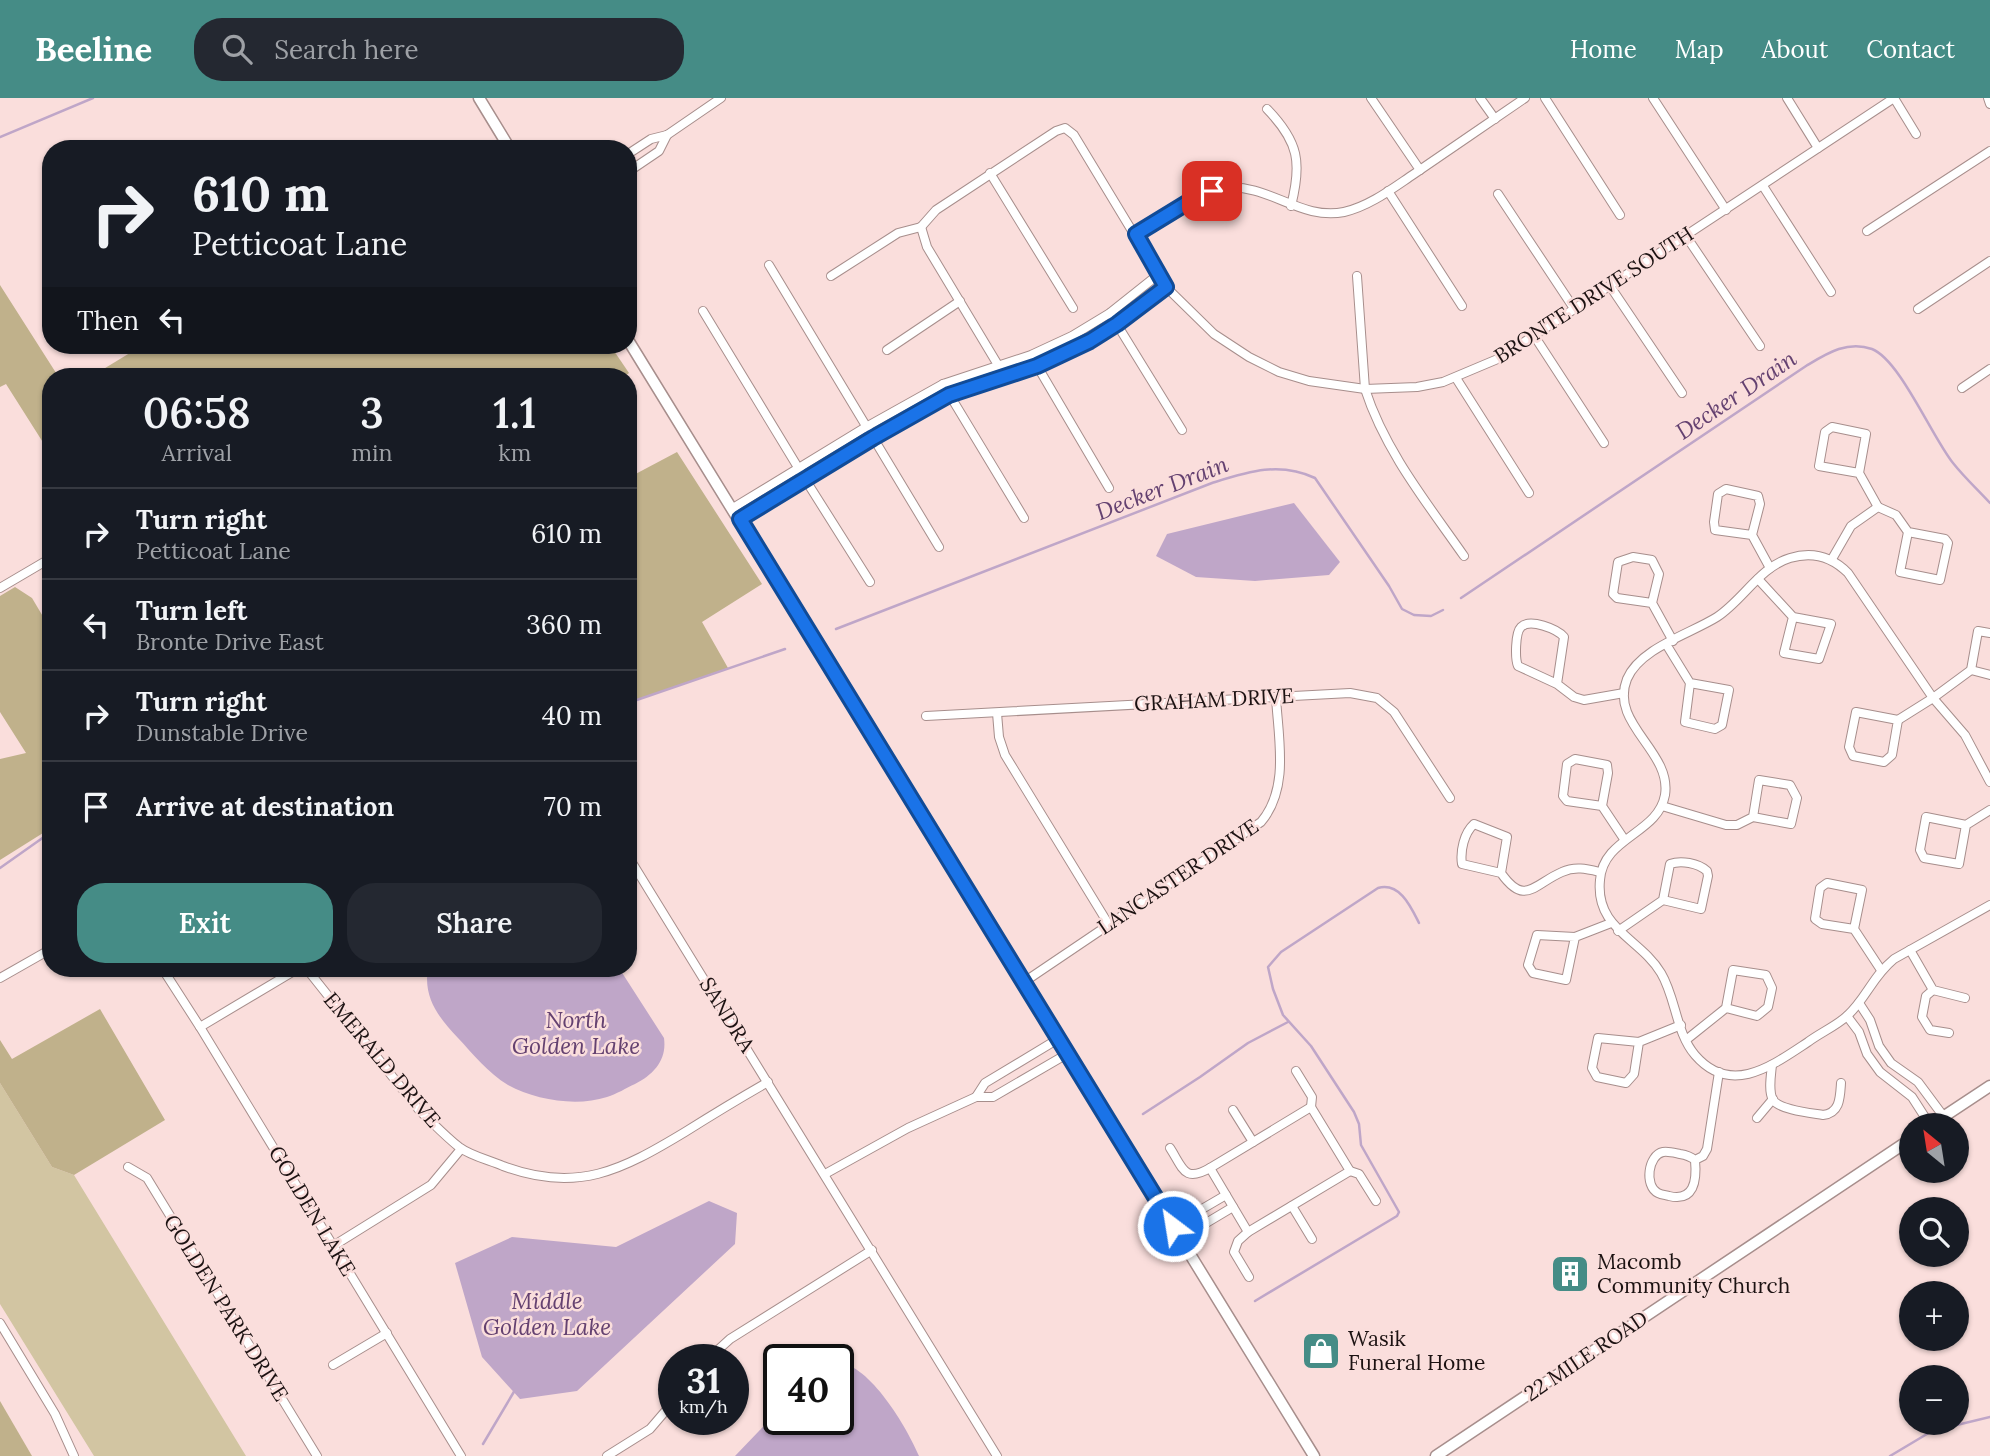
<!DOCTYPE html>
<html lang="en">
<head>
<meta charset="utf-8">
<style>
	body { margin:0; font-family:Lora,serif; background:#242831; color:#f1f3f6; height:100vh; display:flex; flex-direction:column; font-size:26px; white-space:nowrap }
	* { box-sizing:border-box; margin:0 }
	p { font-size:23px; color:#9ea1a6 }
	.icon { flex:none; width:38px; height:38px; fill:none; stroke:currentColor; stroke-width:2; stroke-linecap:round; stroke-linejoin:round }
	.map { position:relative; flex:1; overflow:hidden }
	.details { position:absolute; left:42px; top:270px; width:595px; height:609px; display:flex; flex-direction:column; background:#171b24; border-radius:28px; box-shadow:0 2px 5px #0004 }
	.details>* { flex:none }
	.guide { position:absolute; left:42px; top:42px; width:595px; height:214px; border-radius:28px; box-shadow:0 2px 5px #0004; background:#171b24; color:#f1f3f6; overflow:hidden }
	.needle { width:46px; rotate:330deg }
	.tools { position:absolute; left:1899px; top:1015px; display:grid; gap:14px }
	.tools a { display:grid; place-items:center; width:70px; height:70px; border-radius:50%; background:#171b24; box-shadow:0 2px 5px #0004; font-size:35px }
	.speed { position:absolute; left:658px; top:1246px; display:flex; gap:14px; font-size:35px; font-weight:700; text-align:center }
	.speed>* { display:grid; place-content:center; width:91px; height:91px; border-radius:50%; background:#171b24; box-shadow:0 2px 5px #0004; line-height:1 }
	.speed small { font-size:18px; font-weight:400 }
	.speed .limit { border:4px solid #111; border-radius:10px; background:#fff; color:#111 }
	.pin { position:absolute; display:grid; place-items:center; width:60px; height:60px; color:#fff; margin:-30px; border-radius:14px; box-shadow:0 4px 10px #0006 }
	.me { position:absolute; width:77px; margin:-38px; rotate:329deg; stroke-linejoin:round; filter:drop-shadow(0 0 5px #0008) }
	.turn { display:flex; align-items:center; gap:24px; height:147px; padding:0 35px; font-size:32px }
	.turn .icon { width:91px; height:91px; stroke-width:2.5 }
	.turn b { display:block; font-size:49px; line-height:60px }
	.then { display:flex; align-items:center; height:66px; padding:0 35px; background:#0003; gap:14px; font-size:26px }
	.eta { display:flex; justify-content:space-evenly; align-items:center; height:119px; text-align:center }
	.eta b { font-size:42px; font-weight:600; line-height:49px }
	.button { display:flex; gap:14px; margin-top:auto; padding:14px 35px }
	.button a { flex:1; height:80px; border-radius:28px; background:#458c86; color:#fff; font-size:28px; font-weight:600; line-height:80px; text-align:center }
	.button a+a { background:#242831; color:#f1f3f6 }
	ul { padding:0; list-style:none }
	li { display:flex; align-items:center; gap:21px; height:91px; padding:0 35px; border-top:2px solid #363941 }
	li div { flex:1 }
	li b { display:block; font-size:26px }
	li em { font-style:normal }
	header { display:flex; align-items:center; gap:42px; box-sizing:border-box; height:98px; padding:0 35px; background:#458c86; color:#fff }
	header strong { font-size:33px }
	nav { display:flex; gap:38px; margin-inline-start:auto; font-size:24px }
	.search { width:490px; height:63px; background:#242831; display:flex; align-items:center; gap:18px; box-sizing:border-box; padding:0 24px; border-radius:28px; color:#9ea1a6; font-size:26px }
	.map>svg:first-child { display:block }
</style>
</head>
<body>
<header>
<strong>Beeline</strong>
<div class="search"><svg class="icon" aria-label="search" viewBox="0 0 24 24"><circle cx="10" cy="10" r="6"/><path d="M15 15l6 6"/></svg>Search here</div>
<nav><a>Home</a><a>Map</a><a>About</a><a>Contact</a></nav>
</header>
<div class="map">
<svg width="1990" height="1358" viewBox="0 0 1990 1358">
	<rect width="100%" height="100%" fill="#fadedc"/>
	<path fill="#d2c5a2" d="M0,985L52,1069L74,1077L246,1358H94L0,1206Z"/>
	<g fill="#c0b18b">
		<path d="M0,187L58,278H51V357L6,286L0,289Z"/>
		<path d="M143,247H610L629,275L625,278H92Z"/>
		<path d="M677,354L762,486L702,524L728,570L628,605V380Z"/>
		<path d="M15,489L32,500L51,532V730L0,762V661L26,655L0,614V498Z"/>
		<path d="M100,911L165,1022L74,1077L52,1069L0,985V942L12,961Z"/>
		<path d="M0,1303L32,1358H0Z"/>
	</g>
	<g fill="#bfa6c8">
		<path d="M1294,405L1340,464L1329,477L1255,483L1196,479L1156,458L1167,436Z"/>
		<path d="M428,870H619L664,940C667,962 654,976 635,986C626,990 617,996 607,999C576,1009 536,1002 508,987C488,975 473,956 458,940C438,919 423,899 428,870Z"/>
		<path d="M709,1103L737,1115L735,1146L577,1293L520,1301L482,1259L455,1165L512,1139L616,1149Z"/>
		<path d="M838,1265C869,1265 908,1331 919,1358H735L779,1312V1321H838Z"/>
	</g>
	<g fill="none" stroke-linecap="round" stroke-linejoin="round">
		<g stroke="#bfa6c8" stroke-width="2.5">
			<path d="M0,39L93,0"/>
			<path d="M1461,500L1806,268C1826,256 1847,242 1872,251C1900,262 1932,339 1953,365C1964,379 1978,392 1990,405"/>
			<path d="M836,531L1212,385C1247,374 1279,363 1315,380L1389,488L1402,511L1414,517L1431,518L1443,512"/>
			<path d="M628,605L785,551"/>
			<path d="M0,770L51,734"/>
			<path d="M1143,1016L1200,979L1248,945L1288,924"/>
			<path d="M1255,1203L1397,1118L1399,1114L1361,1047L1359,1026L1354,1014L1311,948L1283,917L1273,891L1268,869L1281,854L1378,790C1400,784 1411,809 1419,825"/>
			<path d="M483,1346L515,1292"/>
			<path d="M1890,1358L1932,1333L1990,1319"/>
		</g>
		<defs>
			<g id="street">
				<path d="M1371,0L1420,72"/>
				<path d="M1480,0L1495,21"/>
				<path d="M1545,0L1620,117"/>
				<path d="M1653,0L1726,112"/>
				<path d="M1787,0L1818,50"/>
				<path d="M1894,0L1916,36"/>
				<path d="M1988,0L1990,6"/>
				<path d="M1267,11C1299,44 1302,65 1291,108"/>
				<path d="M628,56L651,41L667,37L721,0"/>
				<path d="M628,74L659,53L667,37"/>
				<path d="M990,75L1073,210"/>
				<path d="M1763,88L1831,194"/>
				<path d="M1388,93L1462,208"/>
				<path d="M1498,96L1575,212"/>
				<path d="M921,129L936,112L1056,33L1065,30L1074,37L1166,189L1214,236L1249,259L1279,274L1309,283L1365,291L1417,289L1443,284L1500,260L1894,0"/>
				<path d="M921,129L927,149L1001,272"/>
				<path d="M1867,133L1990,53"/>
				<path d="M1136,136C1163,120 1193,94 1225,90C1268,85 1301,123 1344,114C1370,108 1393,90 1414,76C1451,51 1488,25 1525,0"/>
				<path d="M1686,138L1760,248"/>
				<path d="M769,167L939,449"/>
				<path d="M831,178L898,135L921,129"/>
				<path d="M1357,178L1365,291C1385,353 1427,405 1464,458"/>
				<path d="M1610,188L1682,295"/>
				<path d="M1918,211L1990,163"/>
				<path d="M703,213L805,381L870,484"/>
				<path d="M1110,215L1182,332"/>
				<path d="M1535,239L1604,345"/>
				<path d="M887,252L960,203"/>
				<path d="M1036,266L1109,390"/>
				<path d="M1456,280L1529,395"/>
				<path d="M943,286L1024,420"/>
				<path d="M1962,290L1990,271"/>
				<path d="M1859,375L1819,368L1825,334L1832,329L1866,336L1859,375L1878,409"/>
				<path d="M733,410L866,329L943,286L1031,257L1072,238L1110,215L1159,176"/>
				<path d="M740,421L872,340L949,297L1037,268L1090,243L1166,189"/>
				<path d="M1752,437L1715,432L1714,424L1718,396L1726,391L1758,398L1760,406L1752,437L1770,470"/>
				<path d="M1832,461L1851,428L1878,409L1896,417L1908,434L1900,474L1940,482L1948,445L1945,441L1908,434"/>
				<path d="M1758,481L1793,519L1831,526L1819,561L1784,555L1793,519"/>
				<path d="M0,490L51,460"/>
				<path d="M1652,505L1617,500L1613,496L1618,464L1633,459L1652,462L1659,476L1652,505L1673,543"/>
				<path d="M1666,546L1690,585L1729,592L1722,627L1715,631L1685,624L1690,585"/>
				<path d="M1971,572L1990,577"/>
				<path d="M1557,586L1518,568C1515,561 1515,535 1521,529C1530,520 1557,531 1564,539L1557,586L1574,599L1584,602L1624,595"/>
				<path d="M1856,614L1898,622L1892,657L1884,664L1853,658L1849,649Z"/>
				<path d="M997,615L999,639L1005,657L1109,827"/>
				<path d="M926,618L1350,595L1377,600L1394,614L1450,700"/>
				<path d="M1898,622L1933,600L1971,572L1978,533L1990,535"/>
				<path d="M1990,684L1965,637L1933,600L1848,475C1832,459 1813,453 1790,460C1760,469 1743,502 1717,519C1690,536 1640,550 1627,581C1609,626 1672,653 1665,697C1658,736 1603,739 1600,782C1595,831 1640,840 1661,875C1676,900 1676,935 1695,957C1731,999 1773,967 1808,944C1820,935 1836,928 1847,918C1866,901 1872,879 1894,861L1990,807"/>
				<path d="M1602,708L1567,703L1563,698L1567,666L1575,661L1607,667L1608,675L1602,708L1624,741"/>
				<path d="M1662,708L1726,727H1737L1753,719L1759,682L1790,687L1797,700L1791,726L1753,719"/>
				<path d="M1966,727L1959,766L1924,760L1920,752L1926,719L1966,727L1990,712"/>
				<path d="M628,758L997,1358"/>
				<path d="M1501,775L1462,766C1460,753 1464,735 1474,726L1507,739L1501,775C1525,809 1534,786 1562,774C1575,768 1587,771 1600,774"/>
				<path d="M1854,831L1822,826L1815,821L1820,790L1827,785L1862,792L1854,831L1881,872"/>
				<path d="M1618,833L1663,802L1670,766C1681,762 1698,765 1707,773L1708,778L1701,811L1663,802"/>
				<path d="M1575,839L1566,882L1533,875L1528,867L1537,837L1575,839L1611,825"/>
				<path d="M1910,852L1933,892L1965,900"/>
				<path d="M162,870L200,929L461,1358"/>
				<path d="M306,870L419,1012C432,1024 445,1038 459,1049C471,1058 489,1062 503,1068C577,1096 622,1072 685,1034C712,1017 740,1000 768,984"/>
				<path d="M0,880L51,851"/>
				<path d="M1024,884L1261,724C1290,690 1278,639 1276,599"/>
				<path d="M1933,892L1926,898L1922,919L1930,932L1949,935"/>
				<path d="M1859,905L1870,922L1879,948L1891,965L1918,984L1944,1019"/>
				<path d="M1847,918L1859,934L1867,956L1880,974L1912,999L1930,1027"/>
				<path d="M200,929L299,870"/>
				<path d="M1058,941L985,985L976,999H993L1067,956"/>
				<path d="M1686,942L1726,910L1733,872L1766,877L1772,890L1768,909L1757,918L1726,910"/>
				<path d="M1639,944L1634,976L1626,985L1597,979L1592,970L1598,940L1639,944L1681,927"/>
				<path d="M1772,967C1771,977 1768,993 1773,1002C1780,1012 1811,1015 1823,1017C1840,1015 1840,1000 1841,985"/>
				<path d="M1296,973L1312,999L1311,1009"/>
				<path d="M1311,1009L1350,1073L1248,1134L1210,1070Z"/>
				<path d="M1233,1012L1253,1044"/>
				<path d="M1757,1020L1773,1001"/>
				<path d="M1170,1050C1183,1070 1184,1085 1210,1070"/>
				<path d="M1695,1062C1697,1083 1694,1104 1669,1098C1666,1097 1662,1097 1658,1095C1644,1088 1648,1057 1663,1054C1668,1053 1675,1055 1680,1056C1686,1057 1690,1058 1695,1062L1703,1058L1707,1051L1719,974"/>
				<path d="M128,1069L147,1080L317,1358"/>
				<path d="M1350,1073L1359,1076L1376,1103"/>
				<path d="M825,1076L908,1030L976,999"/>
				<path d="M1292,1108L1312,1141"/>
				<path d="M1173,1128L1226,1097"/>
				<path d="M1248,1134L1238,1143L1234,1154L1249,1179"/>
				<path d="M1181,1140L1233,1109"/>
				<path d="M333,1148L431,1087L461,1051"/>
				<path d="M0,1225L55,1316L74,1358"/>
				<path d="M707,1262L730,1241L872,1152"/>
				<path d="M333,1267L387,1235"/>
				<path d="M607,1358L650,1331L674,1303"/>
			</g>
			<g id="secondary">
				<path d="M479,0L510,51"/>
				<path d="M628,242L1314,1358"/>
				<path d="M1931,1027L1990,988"/>
				<path d="M1436,1358L1911,1041"/>
			</g>
		</defs>
		<use href="#street" stroke="#a78e8c" stroke-width="10"/>
		<use href="#secondary" stroke="#a78e8c" stroke-width="13"/>
		<use href="#street" stroke="#fff" stroke-width="8"/>
		<use href="#secondary" stroke="#fff" stroke-width="10"/>
	</g>
	<g fill="none" stroke-linecap="round" stroke-linejoin="round">
		<defs>
			<path id="route" d="M1173,1128L740,421L873,340L949,297L1037,268L1090,243L1117,226L1166,189L1136,136L1190,103L1212,93"/>
		</defs>
		<use href="#route" stroke="#114b97" stroke-width="18"/>
		<use href="#route" stroke="#1a73e8" stroke-width="12"/>
	</g>
	<defs>
		<symbol id="building-square" viewBox="-11 -11 22 22"><rect x="-9" y="-9" width="18" height="18" rx="4" fill="#458c86" stroke="#fadedc"/><path d="M-4-6H4V6H1V3H-1V6H-4ZM-2.5-4.3h1.7v1.8h-1.7ZM.8-4.3h1.7v1.8H.8ZM-2.5-1h1.7V.8h-1.7ZM.8-1h1.7V.8H.8Z" fill="#fff"/></symbol>
		<symbol id="shop-square" viewBox="-11 -11 22 22"><rect x="-9" y="-9" width="18" height="18" rx="4" fill="#458c86" stroke="#fadedc"/><path d="M-5-2.5h2.3a2.7 3.5 0 0 1 5.4 0H5L5.5 6h-11ZM-1.5-2.5h3a1.5 2.3 0 0 0-3 0Z" fill="#fff"/></symbol>
	</defs>
	<g fill-rule="evenodd">
		<use href="#building-square" x="1548" y="1154" width="44" height="44"/>
		<use href="#shop-square" x="1299" y="1231" width="44" height="44"/>
	</g>
	<g text-anchor="middle" stroke-width="5" stroke-linejoin="round" paint-order="stroke">
		<g font-size="21" fill="#1c1212" stroke="#fadedc">
			<text transform="translate(1594 197) rotate(-33)" y="7">BRONTE DRIVE SOUTH</text>
			<text transform="translate(1214 602) rotate(-3)" y="7">GRAHAM DRIVE</text>
			<text transform="translate(1178 779) rotate(-34)" y="7">LANCASTER DRIVE</text>
			<text transform="translate(727 917) rotate(58)" y="7">SANDRA</text>
			<text transform="translate(382 962) rotate(50)" y="7">EMERALD DRIVE</text>
			<text transform="translate(312 1113) rotate(59)" y="7">GOLDEN LAKE</text>
			<text transform="translate(226 1210) rotate(58)" y="7">GOLDEN PARK DRIVE</text>
			<text transform="translate(1586 1258) rotate(-34)" y="7">22 MILE ROAD</text>
		</g>
		<g font-size="21" fill="#1c1212" stroke="#fadedc" text-anchor="start">
			<text x="1597" y="1171">Macomb<tspan x="1597" dy="24">Community Church</tspan></text>
			<text x="1348" y="1248">Wasik<tspan x="1348" dy="24">Funeral Home</tspan></text>
		</g>
		<g font-size="23" font-style="italic" fill="#644170" stroke="#fadedc">
			<text transform="translate(1736 297) rotate(-34)" y="8">Decker Drain</text>
			<text transform="translate(1162 390) rotate(-21)" y="8">Decker Drain</text>
			<text x="576" y="930">North<tspan x="576" dy="26">Golden Lake</tspan></text>
			<text x="547" y="1211">Middle<tspan x="547" dy="26">Golden Lake</tspan></text>
		</g>
	</g>
</svg>
<div class="tools">
<a><svg class="needle" viewBox="-14 -14 28 28"><path d="M0-13l5 13h-10z" fill="#e53935"/><path d="M0 13l5-13h-10z" fill="#9ea1a6"/></svg></a>
<a><svg class="icon" aria-label="search" viewBox="0 0 24 24"><circle cx="10" cy="10" r="6"/><path d="M15 15l6 6"/></svg></a>
<a>+</a>
<a>−</a>
</div>
<div class="speed"><div>31<small>km/h</small></div><div class="limit">40</div></div>
<div class="pin" style="left:1212px;top:93px;background:#d93025"><svg class="icon" aria-label="arrive" viewBox="0 0 24 24"><path d="M6 21V4h12l-3 4 3 4H6"/></svg></div>
<svg class="me" style="left:1173px;top:1128px" viewBox="-20 -20 40 40"><circle r="17" fill="#1a73e8" stroke="#fff" stroke-width="3"/><path d="M0-11L8 9 0 5-8 9z" fill="#fff"/></svg>
<div class="guide">
<div class="turn"><svg class="icon" aria-label="right" viewBox="0 0 24 24"><path d="M7 20v-9h11M14 6l5 5-5 5"/></svg><div><b>610 m</b>Petticoat Lane</div></div>
<div class="then">Then<svg class="icon" aria-label="left" viewBox="0 0 24 24"><path d="M17 20v-9H6M10 6l-5 5 5 5"/></svg></div>
</div>
<section class="details">
<div class="eta">
<div><b>06:58</b><p>Arrival</p></div>
<div><b>3</b><p>min</p></div>
<div><b>1.1</b><p>km</p></div>
</div>
<ul>
<li><svg class="icon" aria-label="right" viewBox="0 0 24 24"><path d="M7 20v-9h11M14 6l5 5-5 5"/></svg><div><b>Turn right</b><p>Petticoat Lane</p></div><em>610 m</em></li>
<li><svg class="icon" aria-label="left" viewBox="0 0 24 24"><path d="M17 20v-9H6M10 6l-5 5 5 5"/></svg><div><b>Turn left</b><p>Bronte Drive East</p></div><em>360 m</em></li>
<li><svg class="icon" aria-label="right" viewBox="0 0 24 24"><path d="M7 20v-9h11M14 6l5 5-5 5"/></svg><div><b>Turn right</b><p>Dunstable Drive</p></div><em>40 m</em></li>
<li><svg class="icon" aria-label="arrive" viewBox="0 0 24 24"><path d="M6 21V4h12l-3 4 3 4H6"/></svg><div><b>Arrive at destination</b></div><em>70 m</em></li>
</ul>
<div class="button"><a>Exit</a><a>Share</a></div>
</section>
</div>
</body>
</html>
